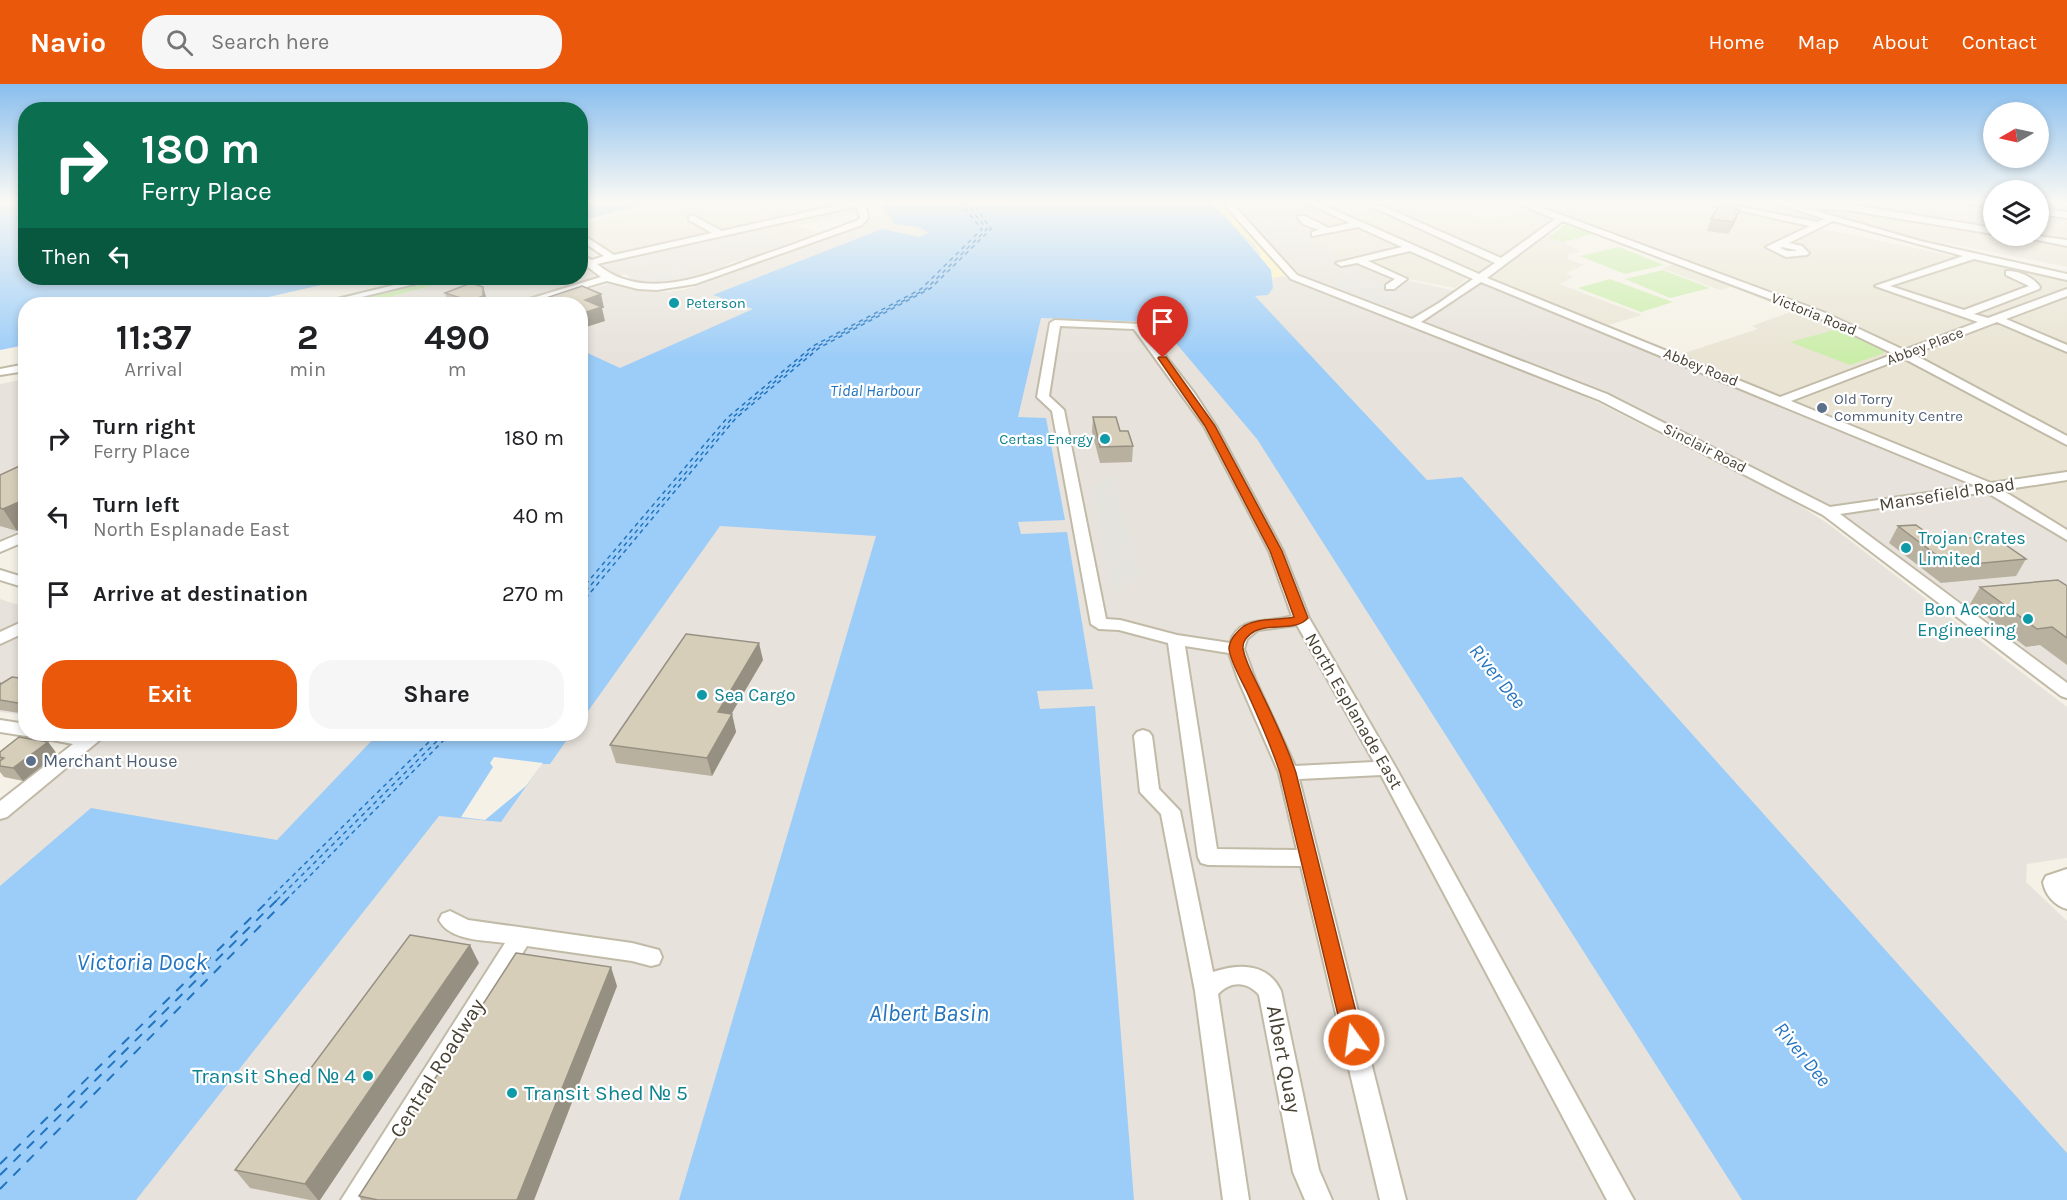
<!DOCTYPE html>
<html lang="en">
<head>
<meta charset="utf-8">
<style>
	body { margin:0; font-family:Karla,sans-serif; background:#f6f6f6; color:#202124; height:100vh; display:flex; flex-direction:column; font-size:22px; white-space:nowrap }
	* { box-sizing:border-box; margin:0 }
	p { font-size:20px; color:#757577 }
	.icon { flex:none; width:33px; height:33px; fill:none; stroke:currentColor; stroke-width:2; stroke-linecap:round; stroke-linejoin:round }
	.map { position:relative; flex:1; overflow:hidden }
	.details { position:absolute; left:18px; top:213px; width:570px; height:444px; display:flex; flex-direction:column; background:#fff; border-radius:24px; box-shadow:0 3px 9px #0003 }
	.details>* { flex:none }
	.guide { position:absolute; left:18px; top:18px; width:570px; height:183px; border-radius:24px; box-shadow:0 3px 9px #0003; background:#0b6e4f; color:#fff; overflow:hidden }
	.needle { width:39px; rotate:261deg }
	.buttons { position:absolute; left:1983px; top:18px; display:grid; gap:12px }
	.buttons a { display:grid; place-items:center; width:66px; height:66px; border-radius:50%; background:#fff; box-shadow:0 3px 9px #0003; font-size:30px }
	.pin { position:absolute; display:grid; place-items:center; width:51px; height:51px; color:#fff; margin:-62px -26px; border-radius:50% 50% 50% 0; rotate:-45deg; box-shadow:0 0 6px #0007 }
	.pin .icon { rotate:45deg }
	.me { position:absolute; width:66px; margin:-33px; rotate:346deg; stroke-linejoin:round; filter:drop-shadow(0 0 4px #0008) }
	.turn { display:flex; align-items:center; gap:21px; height:126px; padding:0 24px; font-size:27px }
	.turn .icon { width:78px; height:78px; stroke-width:2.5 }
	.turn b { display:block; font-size:42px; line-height:51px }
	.then { display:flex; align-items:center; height:57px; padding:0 24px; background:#0003; gap:12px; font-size:22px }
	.eta { display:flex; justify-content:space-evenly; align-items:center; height:102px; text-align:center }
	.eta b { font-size:36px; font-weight:700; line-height:42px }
	.primary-button { display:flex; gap:12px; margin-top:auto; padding:12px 24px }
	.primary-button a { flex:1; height:69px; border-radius:24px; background:#ea580c; color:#fff; font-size:24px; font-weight:700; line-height:69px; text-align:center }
	.primary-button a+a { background:#f6f6f6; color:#202124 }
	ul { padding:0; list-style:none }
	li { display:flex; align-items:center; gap:18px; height:78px; padding:0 24px }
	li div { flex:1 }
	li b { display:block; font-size:22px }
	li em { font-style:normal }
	header { display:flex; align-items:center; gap:36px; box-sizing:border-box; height:84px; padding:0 30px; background:#ea580c; color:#fff }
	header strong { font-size:28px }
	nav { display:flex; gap:33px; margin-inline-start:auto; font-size:21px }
	.search { width:420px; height:54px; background:#f6f6f6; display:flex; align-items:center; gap:15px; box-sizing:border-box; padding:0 21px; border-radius:24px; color:#757577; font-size:22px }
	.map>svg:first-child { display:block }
</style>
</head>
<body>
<header>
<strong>Navio</strong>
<div class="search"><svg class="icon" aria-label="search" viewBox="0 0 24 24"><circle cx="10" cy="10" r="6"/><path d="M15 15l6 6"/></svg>Search here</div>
<nav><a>Home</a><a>Map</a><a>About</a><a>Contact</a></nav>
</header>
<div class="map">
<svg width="2067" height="1116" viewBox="0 0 2067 1116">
	<rect width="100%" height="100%" fill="#f5f1e6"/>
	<g fill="#e9e4d3">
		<path d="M688,117H860L863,128L798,142L819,149L793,159L769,151L760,144L608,175L581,152L580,141Z"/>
		<path d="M1432,117L1483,136L1531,127L1551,134L1544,146L1581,168L1569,170L1567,175L1584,181L1566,189L1573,193L1559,200L1642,231L1608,241L1474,189L1455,204L1404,194L1342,176L1300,142L1302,129L1326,127L1339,131L1386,122L1403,130L1416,128Z"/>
		<path d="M1524,117H1689L2067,196V441L2054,443L1821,331L1678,271L1758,245L1752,242L1793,227L1731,203L1720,206L1661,184L1683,178Z"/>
		<path d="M1710,117H1966L1969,121L1993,124L1994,152H2038L2039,130H2042L2039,119L2067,122V183L1947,159L1940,162L1832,133L1812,137Z"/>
	</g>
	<g fill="#e7e2db">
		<path d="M885,117H1219L1276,180L1283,192L1577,308L1794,418L1827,439L2067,623V774L2027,780L2026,798L2067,837V1116H0V737L110,650H580V220H534L570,208L611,200L637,205L636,207L669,208L692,204L863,140L871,136V133L886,132L880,120H886Z"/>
		<path d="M1230,117H1305L1326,127L1302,129L1301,142L1342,176L1402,195L1460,208L1479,194L1990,404L2053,443L2067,441V597L1987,536L1830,422L1624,321L1383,222L1302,193L1289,184Z"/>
		<path d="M760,144L769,151L793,159L738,179L734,177L724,182L727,183L680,198L644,199L633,197L626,190L511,220H364L461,194H580L581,173L591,179Z"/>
		<path d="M25,295V443L0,456V300Z"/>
		<path d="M0,515L25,523V631L0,628Z"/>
	</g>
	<g fill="#cbedaa">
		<path d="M1565,140L1593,150L1564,158L1549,154Z"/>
		<path d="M1619,163L1664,181L1625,190L1580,172Z"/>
		<path d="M1663,186L1710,204L1670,214L1625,195Z"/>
		<path d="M449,194H461L364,220H339Z"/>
		<path d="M1610,195L1673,218L1641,228L1578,204Z"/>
		<path d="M1838,245L1884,267V269L1850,281L1790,258Z"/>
	</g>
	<path fill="#fdf3be" d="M1204,117L1222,121L1282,187L1283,192L1272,194L1273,204L1266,202L1259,175L1261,171L1253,159Z"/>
	<g fill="#e5e3de">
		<path d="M1365,117H1432L1416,128L1403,130L1386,122Z"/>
		<path d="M1284,130L1297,144L1258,146L1246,132Z"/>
		<path d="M1322,178H1335L1365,196L1407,210L1382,221L1336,204L1341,202L1334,200L1345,190L1340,186H1329Z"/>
		<path d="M682,182L694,192L690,194L692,195L680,198L677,195L648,199L638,191Z"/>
		<path d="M1113,390L1141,492L1112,511L1090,404Z"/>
	</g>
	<g fill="#9ccdf8">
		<path d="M0,117H25L26,194H352L237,220H26L25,261L0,266Z"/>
		<path d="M581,117H656L581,137Z"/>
		<path d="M885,117H1208L1225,132L1271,186L1273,204L1268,211L1255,212L1427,396L1462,393L2067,1069V1116H1742L1257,355L1158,238L1041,234L1018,333L1046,334L1065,436L1018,438L1021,450L1067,448L1093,605L1037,607L1040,625L1095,622L1134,1116H679L876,452L720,442L581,637V266L620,284L753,225L713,211L882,145L919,153L929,149L918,143L895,140L880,120H886Z"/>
		<path d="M378,650H571L550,680H542L501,738L439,732L136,1116H0V802L91,724L277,756Z"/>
	</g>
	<path fill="#f5f1e6" d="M494,673L543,679L526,702L485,736L461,733L493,683L490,679Z"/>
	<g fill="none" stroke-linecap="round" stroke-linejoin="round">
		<g stroke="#2274bf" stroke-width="1.5" stroke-dasharray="4.5 4" stroke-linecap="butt">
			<path d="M580,507L727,334L813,262L921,205L982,145L958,117"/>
			<path d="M580,514L732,334L816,263L926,205L987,145L964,117"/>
			<path d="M580,521L736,334L819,264L931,204L991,145L971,117"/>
			<path d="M268,816L437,650"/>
			<path d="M277,816L444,650"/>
			<path d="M286,816L450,650"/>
		</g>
		<g stroke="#2274bf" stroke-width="2" stroke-dasharray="10 9" stroke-linecap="butt">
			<path d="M0,1080L270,815"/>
			<path d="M0,1091L278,815"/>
			<path d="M0,1105L287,815"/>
		</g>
		<defs>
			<g id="minor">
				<path d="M856,117L865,119L868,134L862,141L695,200L657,206L638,205L607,197L527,220H513L601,193L580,177V170L592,176L604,172L580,156V149L614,171L712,149L689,136V132L692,131L722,147ZM857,122L860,134L856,137C824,149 792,161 760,172C709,190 645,220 597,180Z"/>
				<path d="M1221,117H1230L1297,191L1412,235L1439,219L1473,195L1410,167L1368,177L1407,195L1394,205H1386V201L1395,195L1357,179L1341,182L1336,179L1402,163L1358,143L1312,152V148L1319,146L1303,140L1298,134L1299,132H1305L1329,144L1350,139L1303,117H1314L1479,190L1495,179L1375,124L1382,122L1501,174L1555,135L1512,117H1524L1823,228L1904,266L1978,238L1875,202L1963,172L1833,137L1789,159L1802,162L1809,169L1807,171L1786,173L1766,163L1810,142L1696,117H1713L1817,138L1825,135L1769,117L1794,120L1798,118L1846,120L1994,144V150L1846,126L1806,124L1920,157L2067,190V196L1974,175L1890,202L1964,226L2029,202L2006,191V187C2018,186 2033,193 2040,203L2039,205L1974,230L1988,234L2067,205V212L2006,235L2067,261V268L1997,238L1913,270L2067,352V361L1903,274L1791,317L1991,399L2067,388V396L2002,406L2067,446V456L1986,408L1840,430L2067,599V614L2061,612L1823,431L1599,316L1291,195ZM1563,137L1815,232L1894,270L1780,313L1487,194ZM1782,163L1796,166V167H1787L1780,164ZM1481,198L1976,402L1830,423L1607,310L1421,238Z"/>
				<path d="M1961,117L1994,118V123L1965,120Z"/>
				<path d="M2038,124L2067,128V134L2038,130Z"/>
				<path d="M2018,152H2037L2067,156V162Z"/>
				<path d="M423,194H439L333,220H317Z"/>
				<path d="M1055,236L1141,240L1195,310L1216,342L1283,467L1309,534L1396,684L1634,1116H1607L1381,691L1299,695L1406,1116H1380L1301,782L1208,781L1201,779L1198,773L1168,559L1119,546L1099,545L1091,540L1052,327L1037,313L1050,239ZM1060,242L1134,245L1204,342L1269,467L1292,532C1270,540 1239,530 1230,559L1177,551L1120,536L1106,535L1064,326L1049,312ZM1297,541L1374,678L1295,682L1255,595L1244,565L1247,555L1258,546ZM1185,562L1229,569L1238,595L1279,689L1297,766L1217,765Z"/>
				<path d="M26,280V287L0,291V285Z"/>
				<path d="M26,447V457L0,468V458Z"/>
				<path d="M0,486L26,494V504L0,496Z"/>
				<path d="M26,536V548L0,560V548Z"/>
				<path d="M0,636L26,640V650H33L26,652L0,648Z"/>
				<path d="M1143,646L1149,648L1152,652L1159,705L1180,727L1213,888C1239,879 1268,879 1281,907L1319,1086L1332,1116H1305L1293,1088L1259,911C1247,897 1231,897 1218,910L1249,1116H1223L1195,907L1161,730L1140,708L1134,652L1137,648Z"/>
				<path d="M38,650H107L7,733L0,735V717L73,660L41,654Z"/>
				<path d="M2067,785V825C2055,822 2045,811 2043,798L2046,792Z"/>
				<path d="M450,827L468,836L632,859L659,866L662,873L659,880L651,882L632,877L527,862L369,1116H341L505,859C484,856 450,857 439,836L442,830Z"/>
			</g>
		</defs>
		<use href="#minor" stroke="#c1baa7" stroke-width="4"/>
		<use href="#minor" fill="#fff" fill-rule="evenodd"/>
	</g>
	<g fill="#b9b1a0">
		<path d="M1735,126H1740L1735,138L1728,150L1707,147L1711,135Z"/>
		<path d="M483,203L487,216V220H448L445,209Z"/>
		<path d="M1093,333L1120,347L1133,362L1132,378L1100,379L1092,348Z"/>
		<path d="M0,391L17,447L0,442Z"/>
		<path d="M1898,442L1938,457L2026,475L2016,492L1941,499L1889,459Z"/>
		<path d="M2067,502V581L2040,561L2026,563L1970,520L1980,503Z"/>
		<path d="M763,576L731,630H732L736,648L712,692L616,679L610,661Z"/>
		<path d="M26,595V630L0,626V599Z"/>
		<path d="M48,658L57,670L23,697L4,693L0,688V668Z"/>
		<path d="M479,879L320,1116H310L250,1104L235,1086Z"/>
		<path d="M617,902L534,1116H361L359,1112Z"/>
	</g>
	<g fill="#969082">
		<path d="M1740,126L1735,138L1728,150L1733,138Z"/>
		<path d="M483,203L487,216V220H471L470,217Z"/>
		<path d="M601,210L604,224H602L605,237L580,245V230L585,216Z"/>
		<path d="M26,415V443L17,447L3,425Z"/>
		<path d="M759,559L763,576L722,646L718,628Z"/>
		<path d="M26,613V629L18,619Z"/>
		<path d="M732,630L736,648L712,692L707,674Z"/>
		<path d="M48,658L57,670L23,697L13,684Z"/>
		<path d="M470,861L479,879L320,1116H318L305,1100Z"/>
		<path d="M611,883L617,902L534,1116H517Z"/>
	</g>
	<g fill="#d7ceba" stroke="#969082" stroke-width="1.5">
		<path d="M1720,120L1737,123L1735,126H1740L1733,138L1711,135Z"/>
		<path d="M471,199L483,203V212L470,217L445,209Z"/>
		<path d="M582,202L601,210L585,216L602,223L580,230V220H544L537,217Z"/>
		<path d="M1093,333H1116L1120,347H1128L1133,362L1100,363Z"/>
		<path d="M26,379V415L3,425L0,424V391Z"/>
		<path d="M1916,441L1938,457L1993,452L2026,475L1951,482L1898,442Z"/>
		<path d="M2058,496L2067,502V554L2052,543L2037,545L1980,503Z"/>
		<path d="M686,550L759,559L718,628L732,630L707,674L610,661Z"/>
		<path d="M12,593L26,595V613L18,619L0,616V599L1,600Z"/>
		<path d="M19,653L48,658L13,684L0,682V677L4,674L0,673V668Z"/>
		<path d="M410,851L470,861L305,1100L235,1086Z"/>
		<path d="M516,869L611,883L517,1116H378L359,1112Z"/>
	</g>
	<linearGradient id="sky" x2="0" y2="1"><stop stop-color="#89beee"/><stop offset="0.43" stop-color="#faf9f4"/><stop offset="1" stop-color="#faf9f4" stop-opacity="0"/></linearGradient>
	<rect width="2067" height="273" fill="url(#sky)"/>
	<path fill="#ea580c" stroke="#983908" stroke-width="1.5" d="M1159,273H1166L1215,342L1282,467L1308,534C1295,548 1271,539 1255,547C1248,551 1242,557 1243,565C1246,580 1255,595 1261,608C1274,635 1287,661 1296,689L1363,956L1361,962L1354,965L1347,962L1344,956L1280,689C1271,661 1259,635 1247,608C1241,595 1231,579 1229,565C1229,556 1237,547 1244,542C1260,533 1277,537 1294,533L1270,467L1205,342L1158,274Z"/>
	<g fill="#0f9aa8" stroke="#fff" stroke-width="2">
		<circle cx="674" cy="219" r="6"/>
		<circle cx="1105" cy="355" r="6"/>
		<circle cx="1906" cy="464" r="6"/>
		<circle cx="2028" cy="535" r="6"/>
		<circle cx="702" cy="611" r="6"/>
		<circle cx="368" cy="992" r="6"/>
		<circle cx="512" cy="1009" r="6"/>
	</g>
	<g fill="#5c6f8a" stroke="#fff" stroke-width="2">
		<circle cx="1822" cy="324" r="6"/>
		<circle cx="31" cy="677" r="6"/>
	</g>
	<g text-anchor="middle" stroke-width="4.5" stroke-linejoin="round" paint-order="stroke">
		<g font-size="15" fill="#0d838f" stroke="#fff" text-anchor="start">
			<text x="686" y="224">Peterson</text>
			<text x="1093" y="360" text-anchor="end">Certas Energy</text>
		</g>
		<g font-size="15" fill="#484234" stroke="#fff">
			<text transform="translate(1814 230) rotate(22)" y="5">Victoria Road</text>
			<text transform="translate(1925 262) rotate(-21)" y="5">Abbey Place</text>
			<text transform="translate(1701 283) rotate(22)" y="5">Abbey Road</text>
			<text transform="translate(1705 364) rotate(27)" y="5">Sinclair Road</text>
		</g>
		<g font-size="15" fill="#4e5e75" stroke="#fff" text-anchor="start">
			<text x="1834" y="320">Old Torry<tspan x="1834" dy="17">Community Centre</tspan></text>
		</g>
		<g font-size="16" font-style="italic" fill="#2274bf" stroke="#fff">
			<text x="875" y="312">Tidal Harbour</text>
		</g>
		<g font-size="18" fill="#484234" stroke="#fff">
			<text transform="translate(1947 410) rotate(-9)" y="6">Mansefield Road</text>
			<text transform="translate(1354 627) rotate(60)" y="6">North Esplanade East</text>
		</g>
		<g font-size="18" fill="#0d838f" stroke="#fff" text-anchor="start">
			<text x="1918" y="460">Trojan Crates<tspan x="1918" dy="21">Limited</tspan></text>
			<text x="2016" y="531" text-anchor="end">Bon Accord<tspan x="2016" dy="21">Engineering</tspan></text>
			<text x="714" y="617">Sea Cargo</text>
		</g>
		<g font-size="18" fill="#4e5e75" stroke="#fff" text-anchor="start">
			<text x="43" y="683">Merchant House</text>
		</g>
		<g font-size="20" font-style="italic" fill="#2274bf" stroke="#fff">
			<text transform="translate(1498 592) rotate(51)" y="7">River Dee</text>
			<text transform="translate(1803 970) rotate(51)" y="7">River Dee</text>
		</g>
		<g font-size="21" fill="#484234" stroke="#fff">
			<text transform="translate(1284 975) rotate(79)" y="7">Albert Quay</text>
			<text transform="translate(437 984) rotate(-58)" y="7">Central Roadway</text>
		</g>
		<g font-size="21" fill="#0d838f" stroke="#fff" text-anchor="end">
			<text x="356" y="999">Transit Shed № 4</text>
			<text x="524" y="1016" text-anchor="start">Transit Shed № 5</text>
		</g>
		<g font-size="24" font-style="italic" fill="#2274bf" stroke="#fff">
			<text x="142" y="886">Victoria Dock</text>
			<text x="929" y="937">Albert Basin</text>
		</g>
	</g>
</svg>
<div class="buttons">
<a><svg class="needle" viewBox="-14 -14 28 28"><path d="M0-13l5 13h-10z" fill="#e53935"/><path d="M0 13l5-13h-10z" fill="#757577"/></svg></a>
<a><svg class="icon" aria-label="layers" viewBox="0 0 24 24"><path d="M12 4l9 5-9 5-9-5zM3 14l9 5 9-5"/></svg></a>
</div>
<div class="pin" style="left:1163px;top:274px;background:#d93025"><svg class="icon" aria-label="arrive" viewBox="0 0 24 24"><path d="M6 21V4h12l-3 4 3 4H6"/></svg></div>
<svg class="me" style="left:1354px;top:956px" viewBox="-20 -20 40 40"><circle r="17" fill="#ea580c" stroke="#fff" stroke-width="3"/><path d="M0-11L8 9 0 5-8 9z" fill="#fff"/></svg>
<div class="guide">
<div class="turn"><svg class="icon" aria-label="right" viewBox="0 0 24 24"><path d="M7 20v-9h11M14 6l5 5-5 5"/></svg><div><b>180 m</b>Ferry Place</div></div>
<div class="then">Then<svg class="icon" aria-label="left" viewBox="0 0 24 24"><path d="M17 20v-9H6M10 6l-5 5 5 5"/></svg></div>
</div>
<section class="details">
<div class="eta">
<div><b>11:37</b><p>Arrival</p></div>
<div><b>2</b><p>min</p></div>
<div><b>490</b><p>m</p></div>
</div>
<ul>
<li><svg class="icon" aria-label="right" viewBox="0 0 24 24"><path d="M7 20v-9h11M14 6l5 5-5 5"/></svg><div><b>Turn right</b><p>Ferry Place</p></div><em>180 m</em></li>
<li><svg class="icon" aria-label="left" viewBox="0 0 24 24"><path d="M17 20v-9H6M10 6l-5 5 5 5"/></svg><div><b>Turn left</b><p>North Esplanade East</p></div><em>40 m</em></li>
<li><svg class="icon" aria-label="arrive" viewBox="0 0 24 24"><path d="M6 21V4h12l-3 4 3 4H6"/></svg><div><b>Arrive at destination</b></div><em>270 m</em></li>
</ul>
<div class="primary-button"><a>Exit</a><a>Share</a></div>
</section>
</div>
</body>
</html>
